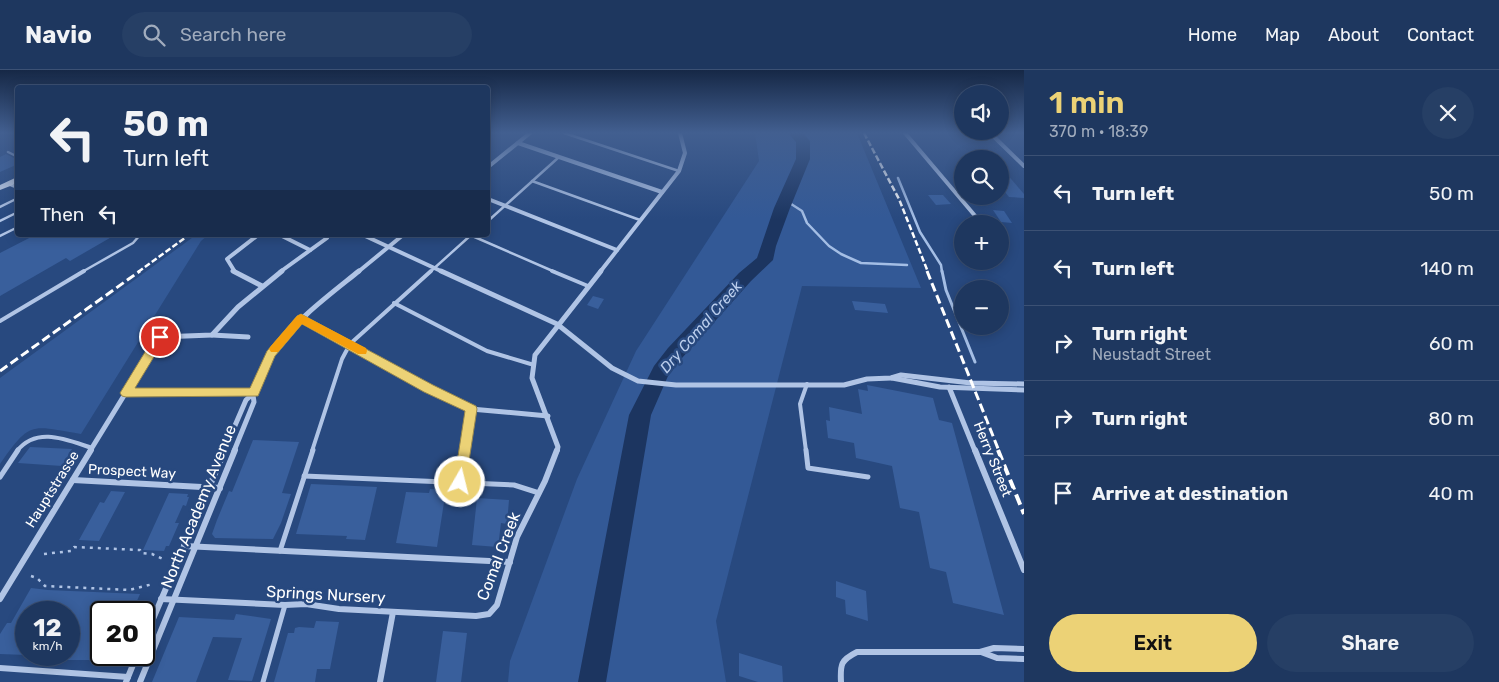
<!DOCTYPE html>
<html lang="en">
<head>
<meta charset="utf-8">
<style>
	body { margin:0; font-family:Rubik,sans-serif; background:#263f65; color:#f1f3f6; height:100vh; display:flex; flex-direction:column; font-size:19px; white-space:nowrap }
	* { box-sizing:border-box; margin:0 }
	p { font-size:16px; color:#a1acbd }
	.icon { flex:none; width:28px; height:28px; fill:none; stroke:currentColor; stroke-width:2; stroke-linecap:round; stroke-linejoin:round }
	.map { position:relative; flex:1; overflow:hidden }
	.side { display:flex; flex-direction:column; background:#1e375f; width:475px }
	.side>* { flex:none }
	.guide { position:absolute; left:15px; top:15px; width:475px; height:152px; border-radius:5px; box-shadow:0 2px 12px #0003,0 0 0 1px #3c5174; background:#1e375f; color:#f1f3f6; overflow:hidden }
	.buttons { position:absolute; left:954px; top:15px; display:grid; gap:10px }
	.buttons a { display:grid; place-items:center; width:55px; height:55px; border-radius:50%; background:#1e375f; box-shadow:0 2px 12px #0003,0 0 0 1px #3c5174; font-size:25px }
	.speed { position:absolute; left:15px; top:531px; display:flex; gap:10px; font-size:25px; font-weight:700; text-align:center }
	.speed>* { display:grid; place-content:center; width:65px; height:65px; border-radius:50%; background:#1e375f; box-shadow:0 2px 12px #0003,0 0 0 1px #3c5174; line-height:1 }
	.speed small { font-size:12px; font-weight:400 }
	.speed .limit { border:2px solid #111; border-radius:8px; background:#fff; color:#111 }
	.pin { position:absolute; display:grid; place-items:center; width:42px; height:42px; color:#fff; margin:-21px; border:2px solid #fff; border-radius:50%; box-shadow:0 1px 5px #0007 }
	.me { position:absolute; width:55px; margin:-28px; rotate:8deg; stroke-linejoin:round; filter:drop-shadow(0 0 4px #0008) }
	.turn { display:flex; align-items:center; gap:18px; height:105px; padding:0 25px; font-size:22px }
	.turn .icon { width:65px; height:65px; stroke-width:2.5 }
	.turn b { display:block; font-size:35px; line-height:42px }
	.then { display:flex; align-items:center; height:48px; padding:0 25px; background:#0003; gap:10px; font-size:19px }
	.round { display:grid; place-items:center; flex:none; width:52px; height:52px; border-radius:26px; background:#263f65 }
	.headline { display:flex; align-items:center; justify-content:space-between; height:85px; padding:0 25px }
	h1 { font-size:30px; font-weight:600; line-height:38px; color:#ecd276 }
	.primary-button { display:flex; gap:10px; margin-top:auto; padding:10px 25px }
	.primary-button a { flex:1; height:58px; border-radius:30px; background:#ecd276; color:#111; font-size:20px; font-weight:600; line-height:58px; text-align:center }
	.primary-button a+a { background:#263f65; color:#f1f3f6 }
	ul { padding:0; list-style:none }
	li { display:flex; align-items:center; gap:15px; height:75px; padding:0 25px; border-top:1px solid #3c5174 }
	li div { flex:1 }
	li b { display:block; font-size:19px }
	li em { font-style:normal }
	header { display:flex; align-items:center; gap:30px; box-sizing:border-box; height:70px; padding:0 25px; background:#1e375f; border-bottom:1px solid #3c5174 }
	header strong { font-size:24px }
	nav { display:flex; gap:28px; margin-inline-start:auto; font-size:18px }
	.search { width:350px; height:45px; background:#263f65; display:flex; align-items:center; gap:12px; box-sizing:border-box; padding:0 18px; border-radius:28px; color:#a1acbd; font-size:19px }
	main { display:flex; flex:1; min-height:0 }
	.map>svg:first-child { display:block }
</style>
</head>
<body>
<header>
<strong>Navio</strong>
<div class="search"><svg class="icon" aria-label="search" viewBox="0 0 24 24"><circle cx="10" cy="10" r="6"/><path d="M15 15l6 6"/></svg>Search here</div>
<nav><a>Home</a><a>Map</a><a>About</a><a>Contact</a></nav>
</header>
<main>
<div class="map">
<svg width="1024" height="612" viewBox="0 0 1024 612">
	<rect width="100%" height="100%" fill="#28497f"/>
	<g fill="#335996">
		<path d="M755,63H857L921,218L802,216L716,551L726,612H508L510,591L577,409L636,281L759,91Z"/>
		<path d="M196,165H208L201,171L81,364C30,356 31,350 0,394V308Z"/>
	</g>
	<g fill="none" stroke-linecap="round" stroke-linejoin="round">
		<g stroke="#a4bee5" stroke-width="2.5">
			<path d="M898,108L920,162L941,195L942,202"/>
			<path d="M785,130L802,141L807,153L829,176L841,184L861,193L907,195"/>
		</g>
		<path stroke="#a4bee5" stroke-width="3" d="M942,201L946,220L975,292"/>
		<path fill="#1c3560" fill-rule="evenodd" d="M788,63H803L810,71V89L790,138L776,176L773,190L751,211L682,288L668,306L651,345L606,612H578L629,345L654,296L668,278L739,203L757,188L774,138L796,89V72Z"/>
	</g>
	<g fill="#395f9c">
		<path d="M6,84L18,90V94L0,102V87Z"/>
		<path d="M1000,96L1024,124V128L1009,127L1000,116Z"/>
		<path d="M928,125H943L951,134L936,135Z"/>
		<path d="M993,140L1004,141L1012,153L1001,152Z"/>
		<path d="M35,165H115L70,191L66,188L0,226V183Z"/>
		<path d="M593,226L604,229L598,239L587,235Z"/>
		<path d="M852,231L885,234L888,243L855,240Z"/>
		<path d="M867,315L933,328L939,350L952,353L1004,545L953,533L946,502L930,498L919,442L900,438L892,396L856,388L854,373L828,368L826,350L830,351L829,337L862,344L858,319L868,321Z"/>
		<path d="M253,370L299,372L282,423L291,424L281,453L273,469L215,468L212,464L217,450L229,421L232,422Z"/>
		<path d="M30,377L72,379L62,396L18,393Z"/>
		<path d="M311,414L377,417L365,470L346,469L347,466L296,464Z"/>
		<path d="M430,419L446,420L437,477L396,473L406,422L429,423Z"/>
		<path d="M111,421L125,422L99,471L79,470L100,432L104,433Z"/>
		<path d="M169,423L188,424L187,427H189L186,436L183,435L175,453H179L169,476H166L164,481L143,480Z"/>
		<path d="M477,428L509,430L507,454L501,453L498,477L472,475Z"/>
		<path d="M836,511L866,521L868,551L846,544L845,530L836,527Z"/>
		<path d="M31,518L48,520L140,524L132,542H101V590H66L77,567H69V542H26V585L0,584V564L7,553H11Z"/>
		<path d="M236,544L271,549L252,611L228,610L242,568L213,567L196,612H152L179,547L234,550Z"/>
		<path d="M316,551L339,552L330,599H317L315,612H274L288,563H294L295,558L299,557L314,558Z"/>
		<path d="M443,561L467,563L461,612H436Z"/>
		<path d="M739,583L782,596L783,612H758L739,606Z"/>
	</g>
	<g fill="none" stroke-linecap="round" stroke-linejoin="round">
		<g stroke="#b0c4e5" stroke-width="2.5" stroke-dasharray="3 5" stroke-linecap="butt">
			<path d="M44,484L71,481L74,477L140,480L141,483L152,484L163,489"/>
			<path d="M31,506L37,508L45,516L129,520L153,514"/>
		</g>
		<g stroke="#b0c4e5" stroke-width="2.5">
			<path d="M564,63L679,101"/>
			<path d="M8,82L18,87"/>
			<path d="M532,111L640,150"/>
			<path d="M8,114L18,118"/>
			<path d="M0,137L18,128"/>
			<path d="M0,151L18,142"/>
			<path d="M488,151L559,87"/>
			<path d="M470,165L555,202"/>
			<path d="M0,166L18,157"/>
			<path d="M82,202L133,173L140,165"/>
			<path d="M430,202L471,165"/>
		</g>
		<g stroke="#b0c4e5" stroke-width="4">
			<path d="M552,201L588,216"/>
			<path d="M394,233L487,281L534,295"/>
			<path d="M0,251L84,201"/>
			<path d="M17,381C37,356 67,370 92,378"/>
			<path d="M312,381L342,289L350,274L431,201"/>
			<path d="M465,381L471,339"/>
			<path d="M806,381L800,334L807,314"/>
		</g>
		<g stroke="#b0c4e5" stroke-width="5">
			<path d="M806,380L808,398L868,407"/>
			<path d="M304,406L514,415L539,423"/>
			<path d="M0,407L18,380"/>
			<path d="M460,412L465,380"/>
			<path d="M280,481L313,380"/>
			<path d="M263,612L285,535"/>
		</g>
		<g stroke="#b0c4e5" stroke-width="4">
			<path d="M905,63L982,154"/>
			<path d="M990,63L1024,96"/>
			<path d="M518,73L662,122"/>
			<path d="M488,97L530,63"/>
			<path d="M488,129L617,180"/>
			<path d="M280,165L310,180"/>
			<path d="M363,165L443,202"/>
			<path d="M235,202L227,189L258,165"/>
			<path d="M280,202L327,168"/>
			<path d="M358,202L403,165"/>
			<path d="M600,202L679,101L685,83L680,63"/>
		</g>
		<g stroke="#b0c4e5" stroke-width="5">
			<path d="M233,201L262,216"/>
			<path d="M441,201L557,254L612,298L638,311L676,315H844L867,309L891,308L901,305L971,313L1024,314"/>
			<path d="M301,248L471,339L548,346"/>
			<path d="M212,265L248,267"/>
			<path d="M892,308L940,317L1024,320"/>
			<path d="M949,317L975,381"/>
			<path d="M126,323H254"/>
			<path d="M90,381L160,267L212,265L238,237L282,201"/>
			<path d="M224,381L246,330C261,319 262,298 272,283C295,250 328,226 359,201"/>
			<path d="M234,381L254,332L253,325"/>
			<path d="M557,381L558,377L532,308L535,285L601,201"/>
		</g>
		<g stroke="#b0c4e5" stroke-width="6">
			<path d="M975,380L1024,500"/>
			<path d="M73,410L220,418"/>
			<path d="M184,476L510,492"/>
			<path d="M0,529L91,380"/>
			<path d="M161,529L285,535L306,534L339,539L476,546L489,544L497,535L517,467L545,411L557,380"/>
			<path d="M144,570L225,380"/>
			<path d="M981,582L997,588L1024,589"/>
			<path d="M0,598L128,607"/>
			<path d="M126,612L137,585"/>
			<path d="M140,612L235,380"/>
			<path d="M380,612L393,542"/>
			<path d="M841,612C840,594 841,590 857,582H980L994,578L1024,579"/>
		</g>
		<path fill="#d9e3f5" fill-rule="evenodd" d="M15,108H18V113L0,120V115Z"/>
		<g stroke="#fff" stroke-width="2.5" stroke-dasharray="6 2.5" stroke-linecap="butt">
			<path d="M864,63L899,129L928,202"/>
			<path d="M138,202L189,165"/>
		</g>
		<g stroke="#fff" stroke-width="3" stroke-dasharray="9 4" stroke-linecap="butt">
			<path d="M927,201L999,381"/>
			<path d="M0,301L140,201"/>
		</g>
		<path stroke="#fff" stroke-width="4" stroke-dasharray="11 5" stroke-linecap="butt" d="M998,380L1024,444"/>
	</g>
	<linearGradient id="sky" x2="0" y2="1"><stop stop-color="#162846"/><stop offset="0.42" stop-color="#425f90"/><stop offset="1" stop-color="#425f90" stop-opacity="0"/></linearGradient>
	<rect width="1024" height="149" fill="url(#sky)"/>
	<path fill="#ecd276" stroke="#99884d" d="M301,244L433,315L476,336L477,339L465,417L460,418L456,417L454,412L465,341L424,322L302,254L275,286L258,326L126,327L122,326L120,323L156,264L160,263L166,267L135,318H250L267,281L297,246Z"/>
	<path fill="#f59e0b" d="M301,244L366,278L367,281L366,284H358L302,254L278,282H271L269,279L271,276L297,246Z"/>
	<g text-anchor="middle" stroke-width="5" stroke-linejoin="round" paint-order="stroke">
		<g font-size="14" fill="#fff" stroke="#28497f">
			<text transform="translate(993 389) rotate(68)" y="5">Herry Street</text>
			<text transform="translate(132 401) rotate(3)" y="5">Prospect Way</text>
			<text transform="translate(52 419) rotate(-58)" y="5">Hauptstrasse</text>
		</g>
		<g font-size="15" font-style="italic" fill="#bbceed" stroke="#28497f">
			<text transform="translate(701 257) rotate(-49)" y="5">Dry Comal Creek</text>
		</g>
		<g font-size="16" fill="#fff" stroke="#28497f">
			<text transform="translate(198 436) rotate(-68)" y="6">North Academy Avenue</text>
			<text transform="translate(498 486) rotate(-69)" y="6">Comal Creek</text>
			<text transform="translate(326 524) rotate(3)" y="6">Springs Nursery</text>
		</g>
	</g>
</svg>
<div class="buttons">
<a><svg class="icon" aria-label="sound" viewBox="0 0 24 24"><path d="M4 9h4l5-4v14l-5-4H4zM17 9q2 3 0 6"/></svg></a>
<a><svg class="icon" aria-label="search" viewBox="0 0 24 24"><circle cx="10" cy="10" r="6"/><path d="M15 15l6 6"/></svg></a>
<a>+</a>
<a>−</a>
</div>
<div class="speed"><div>12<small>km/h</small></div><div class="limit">20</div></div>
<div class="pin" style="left:160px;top:267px;background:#d93025"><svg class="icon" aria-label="arrive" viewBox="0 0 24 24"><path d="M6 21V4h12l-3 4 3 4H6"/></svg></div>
<svg class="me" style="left:460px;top:412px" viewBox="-20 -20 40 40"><circle r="17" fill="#ecd276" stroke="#fff" stroke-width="3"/><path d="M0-11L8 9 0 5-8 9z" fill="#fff"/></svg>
<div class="guide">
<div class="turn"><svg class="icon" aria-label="left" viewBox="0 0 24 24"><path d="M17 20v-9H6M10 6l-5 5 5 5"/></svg><div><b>50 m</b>Turn left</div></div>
<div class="then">Then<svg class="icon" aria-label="left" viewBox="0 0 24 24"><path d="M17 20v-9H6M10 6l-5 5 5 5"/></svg></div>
</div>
</div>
<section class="side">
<div class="headline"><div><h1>1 min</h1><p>370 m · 18:39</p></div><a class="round"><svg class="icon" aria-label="close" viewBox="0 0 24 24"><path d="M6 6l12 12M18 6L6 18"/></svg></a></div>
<ul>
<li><svg class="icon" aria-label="left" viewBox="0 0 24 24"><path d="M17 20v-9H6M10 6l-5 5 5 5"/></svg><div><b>Turn left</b></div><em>50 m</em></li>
<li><svg class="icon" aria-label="left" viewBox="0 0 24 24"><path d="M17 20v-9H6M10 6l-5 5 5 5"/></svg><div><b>Turn left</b></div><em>140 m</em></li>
<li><svg class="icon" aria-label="right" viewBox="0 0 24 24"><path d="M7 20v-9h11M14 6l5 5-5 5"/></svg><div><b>Turn right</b><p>Neustadt Street</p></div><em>60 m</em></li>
<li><svg class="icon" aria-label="right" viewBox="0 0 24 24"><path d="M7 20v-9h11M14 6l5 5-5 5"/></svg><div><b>Turn right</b></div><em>80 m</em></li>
<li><svg class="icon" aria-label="arrive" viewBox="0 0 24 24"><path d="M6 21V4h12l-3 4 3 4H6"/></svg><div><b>Arrive at destination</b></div><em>40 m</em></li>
</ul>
<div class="primary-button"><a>Exit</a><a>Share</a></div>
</section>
</main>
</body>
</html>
